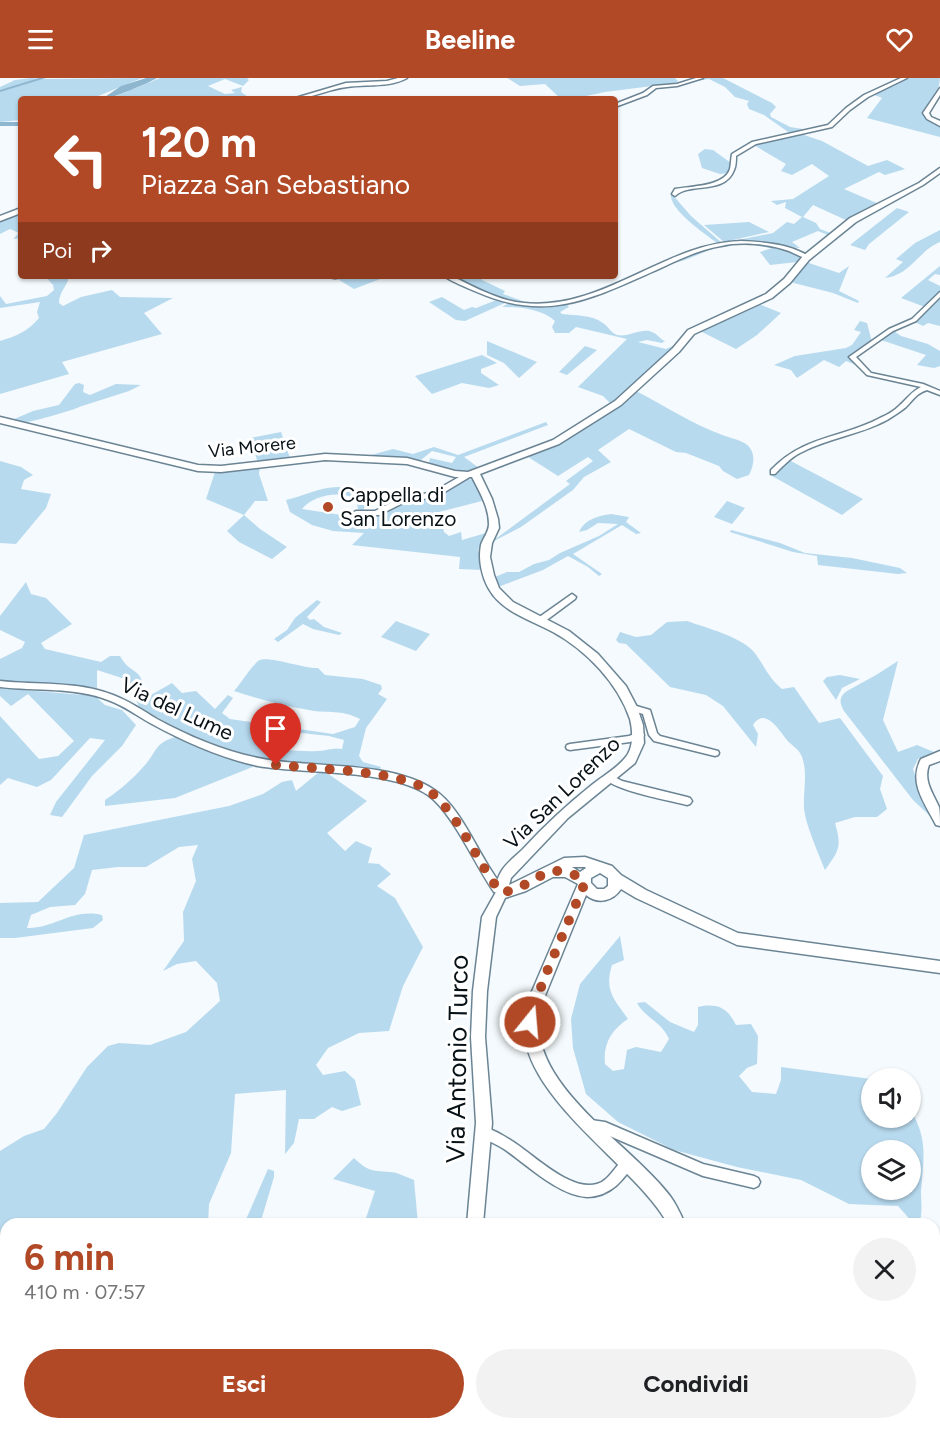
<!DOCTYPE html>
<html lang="it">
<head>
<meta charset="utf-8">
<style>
	body { margin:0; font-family:Figtree,sans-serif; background:#f2f2f2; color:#202124; height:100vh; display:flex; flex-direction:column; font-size:22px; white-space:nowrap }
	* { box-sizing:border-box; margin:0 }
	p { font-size:20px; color:#757577 }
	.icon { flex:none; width:33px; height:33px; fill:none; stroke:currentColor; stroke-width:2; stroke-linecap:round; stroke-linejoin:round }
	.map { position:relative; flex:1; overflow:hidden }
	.details { position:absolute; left:0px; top:1140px; width:940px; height:212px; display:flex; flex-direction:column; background:#fff; border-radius:18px 18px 0 0; box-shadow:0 2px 4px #0004 }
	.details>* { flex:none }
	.banner { position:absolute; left:18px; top:18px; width:600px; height:183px; border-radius:6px; box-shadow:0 2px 4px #0004; background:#b14926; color:#fff; overflow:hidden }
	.tools { position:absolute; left:861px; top:990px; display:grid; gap:12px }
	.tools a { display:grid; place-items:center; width:60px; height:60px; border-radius:50%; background:#fff; box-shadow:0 2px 4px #0004; font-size:30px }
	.pin { position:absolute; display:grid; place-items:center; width:51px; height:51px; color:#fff; margin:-62px -26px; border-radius:50% 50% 50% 0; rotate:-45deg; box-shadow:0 0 6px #0007 }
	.pin .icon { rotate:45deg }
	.me { position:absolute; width:66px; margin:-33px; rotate:17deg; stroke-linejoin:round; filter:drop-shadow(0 0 4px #0008) }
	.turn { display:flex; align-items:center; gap:21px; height:126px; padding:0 24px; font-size:27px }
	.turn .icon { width:78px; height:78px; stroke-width:2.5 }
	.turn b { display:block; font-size:42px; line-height:51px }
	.then { display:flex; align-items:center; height:57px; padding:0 24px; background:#0003; gap:12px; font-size:22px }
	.round { display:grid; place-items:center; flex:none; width:63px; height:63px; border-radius:32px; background:#f2f2f2 }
	.head { display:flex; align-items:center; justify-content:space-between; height:102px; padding:0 24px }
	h1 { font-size:36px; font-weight:700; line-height:45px; color:#b14926 }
	.primary-button { display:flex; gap:12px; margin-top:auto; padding:12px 24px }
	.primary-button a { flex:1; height:69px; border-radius:36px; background:#b14926; color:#fff; font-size:24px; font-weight:700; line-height:69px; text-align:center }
	.primary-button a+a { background:#f2f2f2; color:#202124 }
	header { display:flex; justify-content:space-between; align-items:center; height:78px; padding:0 24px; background:#b14926; color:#fff; font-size:27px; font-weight:700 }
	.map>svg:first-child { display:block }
</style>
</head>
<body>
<header><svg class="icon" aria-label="menu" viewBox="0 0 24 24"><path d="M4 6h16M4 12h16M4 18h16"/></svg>Beeline<svg class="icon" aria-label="heart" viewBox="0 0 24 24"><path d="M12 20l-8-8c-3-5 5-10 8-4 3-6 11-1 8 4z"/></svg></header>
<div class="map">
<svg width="940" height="1351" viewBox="0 0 940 1351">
	<rect width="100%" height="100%" fill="#f4fafd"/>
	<g fill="#b8daef" fill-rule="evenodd">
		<path d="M31,0L43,1L142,0L91,21H21V42L0,44V9L15,2Z"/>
		<path d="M160,0H247L249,2L243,8L225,1L208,8L225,16L235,15L231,12L242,9L241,14L251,21H109Z"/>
		<path d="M507,0H675L678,3L676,6L680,7L704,0H723L772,25L776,29L770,36L771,39L790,49L809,52L791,56L764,37L749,31L747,26L749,23L735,19L725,9L709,1L657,9L648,16L615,29L660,7L605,14L586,18L582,21H561L545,6L520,8Z"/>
		<path d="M907,0H940L938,14L924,35L940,48V59L867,40L882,20L872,16Z"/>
		<path d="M798,55L822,63L868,88L887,82L905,91L885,97L879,94L844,111L879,126L848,143L813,127L803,139L816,145L820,151L833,156L830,158L818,153L792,164L800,170L784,169L795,172L804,180L780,207L757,223L781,203L797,184L770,187L760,174L772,170C757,168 739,163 724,167C705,172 689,183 669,186C701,174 722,162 757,167L728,164L773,155L787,144L794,146L802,139L785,130L786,124L777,127L771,123L793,121L829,98L812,86L792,97L781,93L786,86L752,66Z"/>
		<path d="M705,71L713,72L731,85L729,95L720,96L702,90L698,76Z"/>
		<path d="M671,115L691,138L722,165H717C704,155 668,131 671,115Z"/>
		<path d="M897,130L909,134L869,166L865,172L850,167Z"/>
		<path d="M15,135L21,140V160L13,161L19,155L10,151L0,156V141Z"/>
		<path d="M749,144L769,154L724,164L704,147Z"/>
		<path d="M940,152V164C919,172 911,197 885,200L903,184L896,181L915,165Z"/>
		<path d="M806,184L839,195L849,188L839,213L859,223L858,225L833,215L790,204Z"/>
		<path d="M940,188V197L935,196L928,202L940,208V213L925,229L901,220Z"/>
		<path d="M45,198H69C68,208 59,213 59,225L63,228L81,219L112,212L120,219L173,220L144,235L162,256L62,284L69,296L0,316V263C17,258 28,253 39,240L37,234L40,224L0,230V218L6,226L47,218L54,212L53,207Z"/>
		<path d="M341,198H388L354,211L336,200Z"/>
		<path d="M450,198H479L482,202L505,213L503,216L525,224L563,225L598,212L566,224C524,233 487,216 450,198Z"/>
		<path d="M442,219L464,232L472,229L476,230L499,221L507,224L465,243L456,242L429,224Z"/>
		<path d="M940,220V248L928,245L923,248L915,244Z"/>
		<path d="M509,225L540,229L567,226L569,229L560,234L562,236C576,238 590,236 603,245C609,249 610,254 617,257C629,260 643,248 654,255C658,257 660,261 665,263L662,265L647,262L638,264L666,271L679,265L612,327L603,318L578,309L627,261L576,249L569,255H555L552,249L555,243C542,231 520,229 502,229Z"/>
		<path d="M759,226L781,235L757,257L736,271L698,252L726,240H732L731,238Z"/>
		<path d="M860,243L867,245L872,264L850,278L856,287L846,283L839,289L824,282L797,300L791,292L774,287L795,278L846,270L852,267L861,254L854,252Z"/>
		<path d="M894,253L901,258L928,266L940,273V288L934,290L917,287L926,277L881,262Z"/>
		<path d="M487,263L537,284L519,300L504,285L487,277Z"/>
		<path d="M585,268L597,272L567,297L559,294Z"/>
		<path d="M482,277L497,285L481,291V295L499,307L489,310L462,305L432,316L415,298Z"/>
		<path d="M79,305L84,307L83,314L90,317L116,306L141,307L129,313L79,329C74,332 35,343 27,344C22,345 17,344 12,342L33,333L59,327L75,306Z"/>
		<path d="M636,313C665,328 694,347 725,358C734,361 745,363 750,370C756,379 753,389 749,397L737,401L723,393L719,388L686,375L676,374L629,351L598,372L611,384L584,399L573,412L521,449L490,465L570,406L566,403L593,383L588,379L558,398L525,377L554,367Z"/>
		<path d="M546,344L548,347L464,379L479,390C462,398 445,391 429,385L430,380L452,385L456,379L432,373L421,382L360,380L393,371L413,376L434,369L458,377Z"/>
		<path d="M281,354L290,380L258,385L250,360Z"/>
		<path d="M787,381L863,421L842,437L772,398Z"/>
		<path d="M0,383L21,389L33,397L24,402L21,411L51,416L46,430L16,466L0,465Z"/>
		<path d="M260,389L259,396L268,423H255L244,437L260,451L287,469L272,481L239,464L227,453L244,437L206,421L215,394Z"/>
		<path d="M468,401L475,402L482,423L439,434L444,454L449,458L461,454L462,462L486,455L478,472L484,492L459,491L460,479L352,467L364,455L333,453L312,447L290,434L286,422C314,416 337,398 366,419L369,423L363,432L358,431L356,421C340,412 313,417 302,431L348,438L377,437L400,425L442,416Z"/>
		<path d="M727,423L745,430L732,446L714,439Z"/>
		<path d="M611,436L629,439L626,444L641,455L636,456L622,447L573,476L602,496L599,498L588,489L568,478L543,492L498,509L495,499L507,494H519L534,486L549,482L560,475L599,458L618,446L598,445L587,452L579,454C585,441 598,438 611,436Z"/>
		<path d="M731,452L780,465L805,475L852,480L900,490L907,495L898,496L818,487L817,478L793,474L730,454Z"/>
		<path d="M26,504L31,516L46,520L72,546L41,565L45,571L101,584L110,578H120C132,600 146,587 142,622L172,605L182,615L196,613L215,631L228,617L233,620L222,635L230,641L333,656L355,649L360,641C341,631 329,636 309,632C283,628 259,621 234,613C242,604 249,591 258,583C266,576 304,591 318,590L325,597L363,601L381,607L382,611L378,616L387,621L366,650L359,678L363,684L381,689L379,695L249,680L200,663L139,629L128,602L97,592V610L0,603V581L22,570L25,564L0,552V538ZM274,652L329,658L344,662L342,671C333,669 326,673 317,673C302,674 288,671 272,673L276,668Z"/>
		<path d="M317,522L321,524L307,539L310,542L314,541L324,549L342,555L339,557L313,551L303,546L278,564L274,561L287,552L295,540Z"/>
		<path d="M396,543L430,556L416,573L381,559Z"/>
		<path d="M687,543C706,550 740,558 754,574C765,588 766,597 782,611L794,609L819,645L840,640L883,698L880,711L887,731L877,739H855L835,745C842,769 839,773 825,792C819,777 805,745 804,730C803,713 808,696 802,679C800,672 791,667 787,662C779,652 765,628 753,647L758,656L756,669L723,628L706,617L670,609L626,566L619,565L616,562L620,554L636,559L651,557L667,544Z"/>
		<path d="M898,583L883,642L898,674L917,667L934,674L918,681L913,691L930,738L913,722L844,633C839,625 839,618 847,613L876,597Z"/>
		<path d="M840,597L860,601L842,610L836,622L823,603L827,599Z"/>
		<path d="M0,610L95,618L105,627L122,632L136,647L122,668L92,698L62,739L50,737L56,724L105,662L90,660L51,702L37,709L8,700L0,707V638L39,681L58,678L74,663L28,616L11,628L0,618Z"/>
		<path d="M175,659L219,678L255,688L175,720L105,728V722C120,712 133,701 145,687C158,672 154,666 175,659Z"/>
		<path d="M319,694L327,695L367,723L327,755L345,773L356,763L372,770L368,785L379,786L391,796L377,808L395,820L423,869L403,908L389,953L359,955L328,970L316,987L323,997L345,993L355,1002L361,1027L342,1033L332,1029L314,1041H299L294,1065L285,1076L286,1012L235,1016L231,1075L209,1126L208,1146H6V1303L0,1299V1073L24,1058L44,1051L57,1035L87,989L108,968L119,965L150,967L186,954L220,923L217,905L196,883L177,886L163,893L184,863L183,834L196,803L192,781L198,767L179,769L146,789H118L92,792L85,816L75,827L50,829L31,837L27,850C54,851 72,830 102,837L103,842L93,850L15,860H0V825L38,824L74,790L84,757L229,728L263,716L282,704L292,702L296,713Z"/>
		<path d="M620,858L624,882L612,887C604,913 614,921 628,941C611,952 603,966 605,986L613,993L624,991L627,972L636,969L661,974L669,961C662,944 645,940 637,925L645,924L670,944L694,954L698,947V929C717,925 727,929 736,947L751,946L758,958L757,986L747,990L739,998L752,1014L776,1016L781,1002V989L871,1001L872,1040H910L911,1037L914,1038C928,1065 923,1084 921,1113C921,1125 923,1134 919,1146H914L898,1128L849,1126L801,1102L737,1089L674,1072L618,1044L586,1016L573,970L571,941L580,906ZM910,1072V1112H872V1072Z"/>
		<path d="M354,1080C369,1094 370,1092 390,1094C397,1094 406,1099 414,1102L418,1146H364L375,1113L333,1101Z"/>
		<path d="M268,1091L274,1093V1099L260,1146H244Z"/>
		<path d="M19,1346H295V1351H16Z"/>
		<path d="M599,1346H698L697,1351H596Z"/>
	</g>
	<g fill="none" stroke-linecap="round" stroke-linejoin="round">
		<path fill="#8eb6cf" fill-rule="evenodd" d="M39,0H46L0,14V12Z"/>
		<g fill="#8eb6cf" fill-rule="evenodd">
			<path d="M146,0H157C149,5 111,21 102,21L121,8Z"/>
			<rect x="0" y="44" width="21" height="4"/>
		</g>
		<defs>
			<g id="street">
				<path d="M696,0H703L677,8L656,10L647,17L615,29V26L643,15L653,8L677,6Z"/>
				<path d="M901,0H907L868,19L850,32L832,49L756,66L736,78C736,82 736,88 734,92C725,117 689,104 675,118L672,116L675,111C690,108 724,109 730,91C731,86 731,81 732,76L752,64L828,47L846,30L864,17Z"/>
				<path d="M741,163C764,164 791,166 810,179C803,181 796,176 789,173C769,166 742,163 721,168C697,172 674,184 652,194C589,222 545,244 477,214C466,209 454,205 444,198H452C474,209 499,223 524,225C603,233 665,165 741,163Z"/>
				<path d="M329,198H341C338,201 332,201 329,198Z"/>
				<path d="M940,214V219L916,243L893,253L856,279L871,295L923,306L940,313V317L927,312C917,315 913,322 906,329C900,334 893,338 887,342C860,357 827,360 800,375C790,380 783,388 775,396H771V392C805,357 840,361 880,340C887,337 894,333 900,327C907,321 912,313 921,309L867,297L849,279L889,251L912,241Z"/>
				<path d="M466,395H472L473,397L438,418L403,425L379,437H356L352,435L356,433H375L398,421L433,414Z"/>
				<path d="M572,516L576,519L575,521L544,544H538L537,542L538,540Z"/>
				<path d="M0,603C37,607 77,603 113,617C129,623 142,632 157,641C194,661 234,678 277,683C323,689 393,685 433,711C456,725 472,761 486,784C491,793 498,802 503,811L502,814L498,815L494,814C475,787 453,735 428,717C391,691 304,696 258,688C221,680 185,664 152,646C137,638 125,628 108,622C75,609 35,613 0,609Z"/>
				<path d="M633,627L650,632L657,655L660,658L718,673L719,675L718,677L715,678L654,663L649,657L643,636L630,632L629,630L630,628Z"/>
				<path d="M640,654L643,655L644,657L643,659L630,664L570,672L567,671L566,669L567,667L570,666L629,658Z"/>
				<path d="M609,696L622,703L687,719L690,720L692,723L690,726L687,727C668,722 616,713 604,700L606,697Z"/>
				<path d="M591,1042L605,1044L703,1086L754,1098L758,1100L760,1104L758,1108L754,1110L703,1098L605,1056L587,1052L585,1048L587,1044Z"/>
				<path d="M483,1048C493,1052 503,1057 512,1063C533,1076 570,1114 597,1106C611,1102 616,1084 628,1079L632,1081L634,1085C630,1093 623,1101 617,1107C609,1114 598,1119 587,1119C559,1118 526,1086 504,1071C496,1066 487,1062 479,1058L477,1054L479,1050Z"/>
			</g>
			<g id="secondary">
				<path d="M398,0H407C389,10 367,6 347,9C328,11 311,21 292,21L346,5L387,3Z"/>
				<path d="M940,10V17L929,35L931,39L940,43V48L927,41L923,35Z"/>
				<path d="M940,90V95L923,107L856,144L809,182L790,205L772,220L694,256L679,274L621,327L559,366L480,396L492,421L498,441L499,450L492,465L490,479L494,497L499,510L513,524L569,553L598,576L626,608L637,629L643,647L644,665L635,685L568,740L511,800L509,807L564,780L585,779L612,788L621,797L646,812L738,855L940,883V895L737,867L636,820L621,811C613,823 598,827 586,817L542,925C518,1002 631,1065 670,1118C676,1126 681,1137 685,1146H668C633,1082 501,1009 527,925L578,806L565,799H553L526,813L505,820L496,839L487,913L485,959L492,1045L483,1146H467L476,1045L471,959L473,913L482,839L496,814L494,811C496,806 498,799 501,794C506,785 516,778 523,771C545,747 568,726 593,706C603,698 617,690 625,680C634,670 633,653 630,641C618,605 586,572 553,554C531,542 502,534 489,511C482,499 478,481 481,467C483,460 489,454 489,446C489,429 479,413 472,399H455L407,386L325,382L221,394L198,393L0,345V339L198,387L221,388L325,376L407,380L455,393L468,394L553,362L615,323L673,270L688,252L766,216L784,201L803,178L850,140L919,105ZM572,789H585L586,790L580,794ZM600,795L608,800V808L604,811H597L591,805V800Z"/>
				<path d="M21,130V135L0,143V138Z"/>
				<path d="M940,673V683L929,687C923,703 933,715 939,729C940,734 940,742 940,748L936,747C925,725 908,705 921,681Z"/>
				<path d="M407,1346H425L424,1351H406Z"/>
				<path d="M557,1346H578L576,1351H555Z"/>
			</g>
		</defs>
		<use href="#street" stroke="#6b8494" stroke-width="3"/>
		<use href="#secondary" stroke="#6b8494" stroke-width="3"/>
		<use href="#street" fill="#fff" fill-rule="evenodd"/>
		<use href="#secondary" fill="#fff" fill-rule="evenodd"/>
	</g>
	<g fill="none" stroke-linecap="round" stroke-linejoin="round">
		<path stroke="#b14926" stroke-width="10" stroke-dasharray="0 18" d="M276,687C312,691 408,692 433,716C461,742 476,781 498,811H502L505,814C540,806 546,779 584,802V807L543,903L530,944"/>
	</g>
	<circle fill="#b14926" stroke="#fff" stroke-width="2" cx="328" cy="429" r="6"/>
	<g text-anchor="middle" stroke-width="6" stroke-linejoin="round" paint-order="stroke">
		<g font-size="18" fill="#071116" stroke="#fff">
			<text transform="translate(252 369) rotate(-6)" y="6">Via Morere</text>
		</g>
		<g font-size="21" fill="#071116" stroke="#fff" text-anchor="start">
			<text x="340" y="424">Cappella di<tspan x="340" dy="24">San Lorenzo</tspan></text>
		</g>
		<g font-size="21" fill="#071116" stroke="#fff">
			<text transform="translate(177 631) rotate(25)" y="7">Via del Lume</text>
			<text transform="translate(562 715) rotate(-44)" y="7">Via San Lorenzo</text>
		</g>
		<g font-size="26" fill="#071116" stroke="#fff">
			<text transform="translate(457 981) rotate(-89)" y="9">Via Antonio Turco</text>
		</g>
	</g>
</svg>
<div class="tools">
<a><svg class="icon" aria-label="sound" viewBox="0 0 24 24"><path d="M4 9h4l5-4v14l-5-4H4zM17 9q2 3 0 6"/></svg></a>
<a><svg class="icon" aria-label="layers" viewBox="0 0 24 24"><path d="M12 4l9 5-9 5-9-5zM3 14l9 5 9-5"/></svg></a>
</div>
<div class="pin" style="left:276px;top:687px;background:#d93025"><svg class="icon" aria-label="arrive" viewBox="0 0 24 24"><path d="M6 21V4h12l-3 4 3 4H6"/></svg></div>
<svg class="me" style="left:530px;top:944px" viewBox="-20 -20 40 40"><circle r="17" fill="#b14926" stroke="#fff" stroke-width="3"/><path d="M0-11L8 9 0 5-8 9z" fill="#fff"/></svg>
<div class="banner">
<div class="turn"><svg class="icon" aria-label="left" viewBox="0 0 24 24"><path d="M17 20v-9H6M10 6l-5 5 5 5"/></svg><div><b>120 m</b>Piazza San Sebastiano</div></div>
<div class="then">Poi<svg class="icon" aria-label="right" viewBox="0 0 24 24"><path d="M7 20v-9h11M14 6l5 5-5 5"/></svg></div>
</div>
<section class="details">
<div class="head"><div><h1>6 min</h1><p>410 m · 07:57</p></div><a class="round"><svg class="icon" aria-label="close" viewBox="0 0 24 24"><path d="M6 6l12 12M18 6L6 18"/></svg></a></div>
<div class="primary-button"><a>Esci</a><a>Condividi</a></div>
</section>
</div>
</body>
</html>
